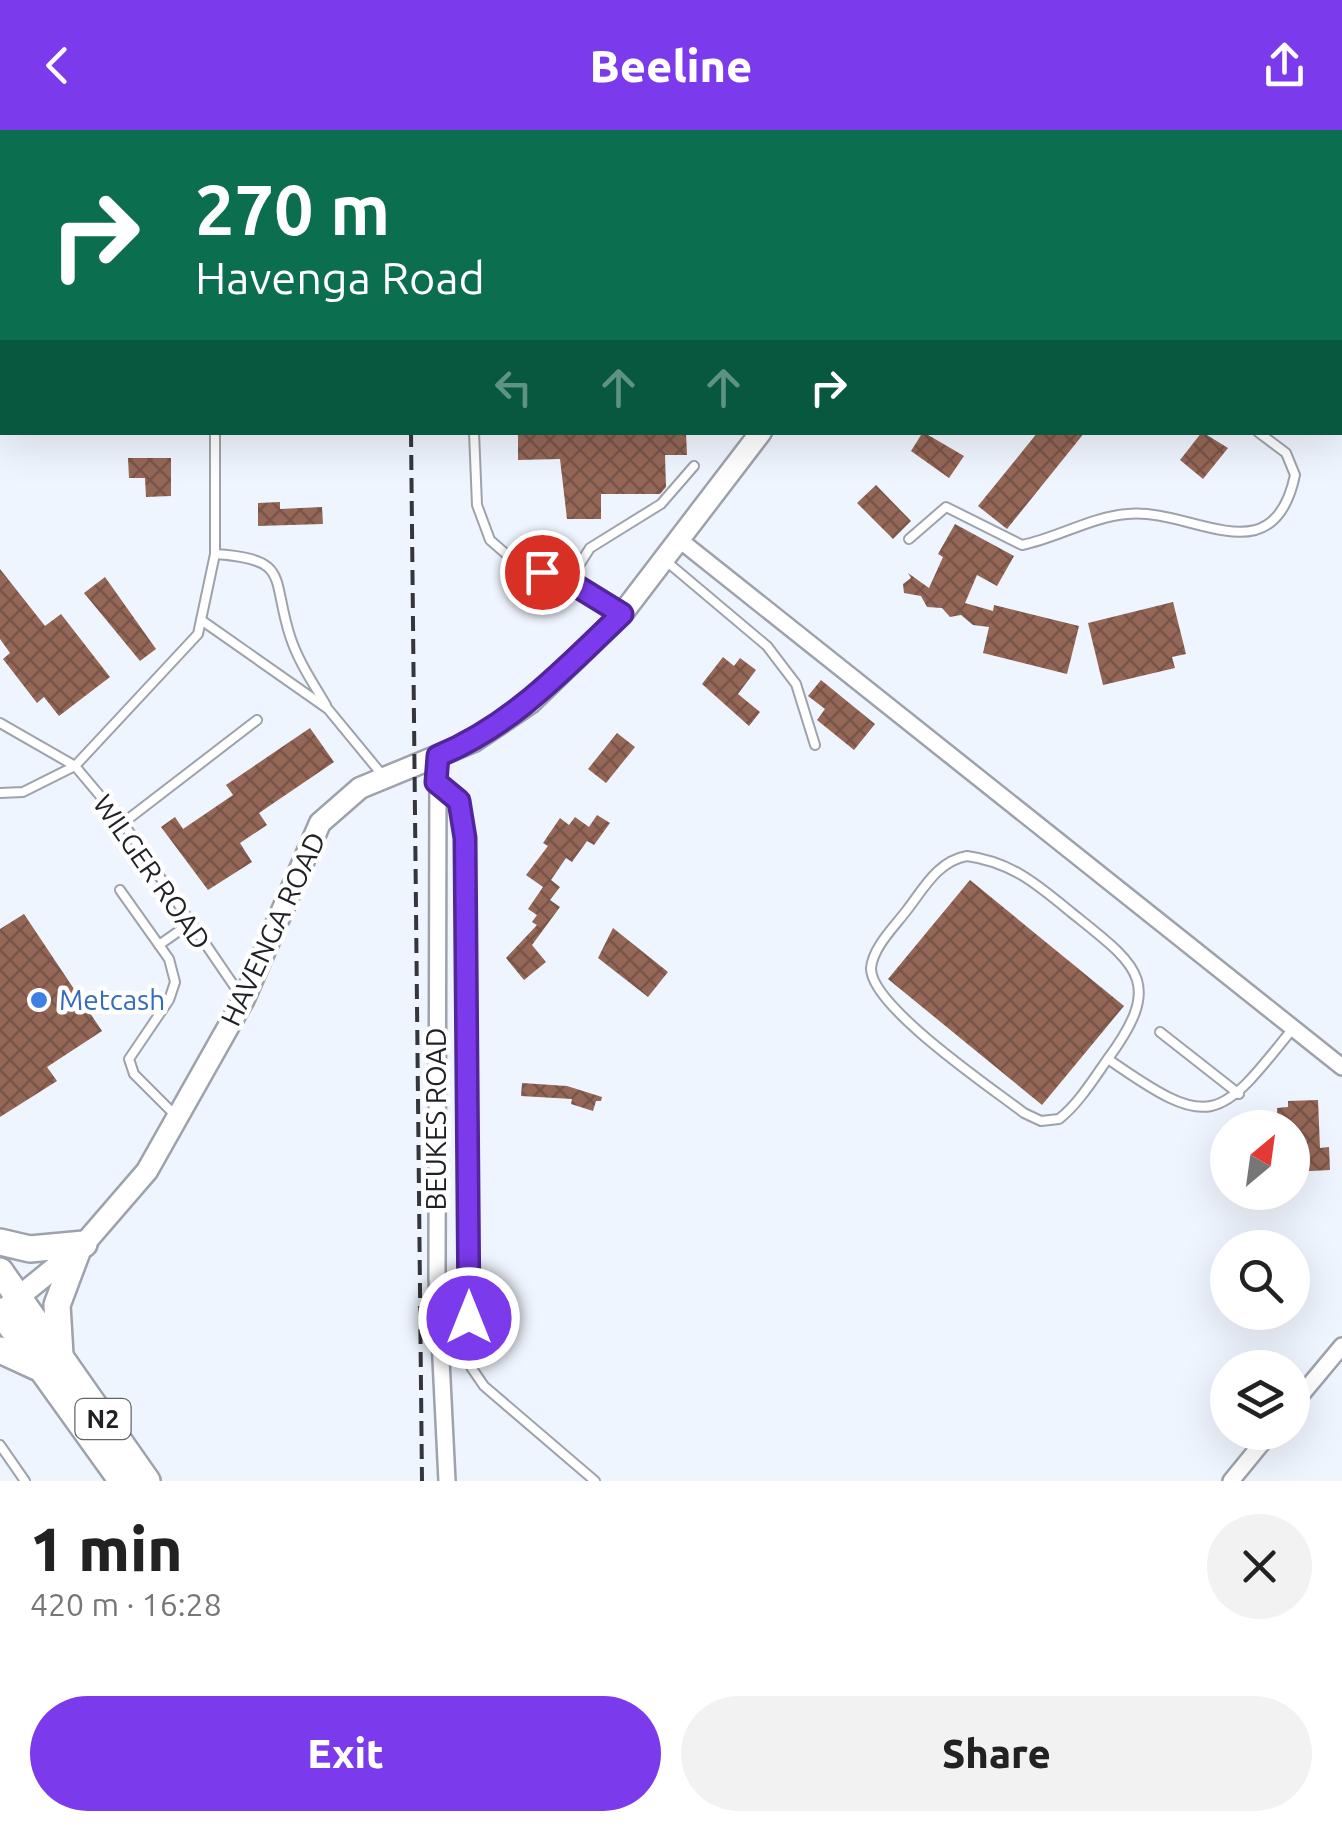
<!DOCTYPE html>
<html lang="en">
<head>
<meta charset="utf-8">
<style>
	body { margin:0; font-family:Ubuntu,sans-serif; background:#f2f2f2; color:#222; height:100vh; display:flex; flex-direction:column; font-size:38px; white-space:nowrap }
	* { box-sizing:border-box; margin:0 }
	p { font-size:32px; color:#767676 }
	.icon { flex:none; width:55px; height:55px; fill:none; stroke:currentColor; stroke-width:2; stroke-linecap:round; stroke-linejoin:round }
	.map { position:relative; height:1351px; overflow:hidden }
	.drawer { display:flex; flex-direction:column; background:#fff; flex:1 }
	.drawer>* { flex:none }
	.guide { position:absolute; left:0px; top:0px; width:1342px; height:305px; box-shadow:0 10px 40px #0002; background:#0b6e4f; color:#fff; overflow:hidden }
	.needle { width:65px; rotate:29deg }
	.buttons { position:absolute; left:1210px; top:980px; display:grid; gap:20px }
	.buttons a { display:grid; place-items:center; width:100px; height:100px; border-radius:50%; background:#fff; box-shadow:0 10px 40px #0002; font-size:50px }
	.pin { position:absolute; display:grid; place-items:center; width:85px; height:85px; color:#fff; margin:-42px; border:5px solid #fff; border-radius:50%; box-shadow:0 2px 10px #0007 }
	.me { position:absolute; width:110px; margin:-55px; rotate:0deg; stroke-linejoin:round; filter:drop-shadow(0 0 8px #0008) }
	.turn { display:flex; align-items:center; gap:35px; height:210px; padding:0 30px; font-size:45px }
	.turn .icon { width:130px; height:130px; stroke-width:2.5 }
	.turn b { display:block; font-size:70px; line-height:85px }
	.lanes { display:flex; align-items:center; height:95px; padding:0 30px; background:#0003; justify-content:center; gap:50px; direction:ltr }
	.lanes .off { opacity:.35 }
	.round { display:grid; place-items:center; flex:none; width:105px; height:105px; border-radius:52px; background:#f2f2f2 }
	.overview { display:flex; align-items:center; justify-content:space-between; height:170px; padding:0 30px }
	h1 { font-size:60px; font-weight:800; line-height:75px }
	.cta { display:flex; gap:20px; margin-top:auto; padding:20px 30px }
	.cta a { flex:1; height:115px; border-radius:60px; background:#7c3aed; color:#fff; font-size:40px; font-weight:800; line-height:115px; text-align:center }
	.cta a+a { background:#f2f2f2; color:#222 }
	header { display:flex; justify-content:space-between; align-items:center; height:130px; padding:0 30px; background:#7c3aed; color:#fff; font-size:45px; font-weight:800 }
	.map>svg:first-child { display:block }
</style>
</head>
<body>
<header><svg class="icon" aria-label="back" viewBox="0 0 24 24"><path d="M15 5l-7 7 7 7"/></svg>Beeline<svg class="icon" aria-label="share" viewBox="0 0 24 24"><path d="M12 15V3M7 8l5-5 5 5M5 13v7h14v-7"/></svg></header>
<div class="map">
<svg width="1342" height="1351" viewBox="0 0 1342 1351">
	<defs>
		<pattern id="building-cross-hatch" width="8" height="8" patternUnits="userSpaceOnUse" patternTransform="scale(2.5)"><rect width="8" height="8" fill="#956757"/><path d="M0 0l8 8M0 8l8-8" fill="none" stroke="#795448"/></pattern>
	</defs>
	<rect width="100%" height="100%" fill="#eff5fe"/>
	<g fill="url(#building-cross-hatch)">
		<path d="M518,302L686,303L687,325H665L666,357L660,364H601V389H567L560,329L518,330Z"/>
		<path d="M923,302L964,326L949,348L911,321Z"/>
		<path d="M1038,302H1085L1007,399L978,376Z"/>
		<path d="M1202,302L1228,318L1203,349L1180,330Z"/>
		<path d="M128,328H171V366L146,367L145,348H129Z"/>
		<path d="M876,355L911,391L893,409L857,373Z"/>
		<path d="M280,372V379L322,377L323,394L258,396V373Z"/>
		<path d="M955,394L1014,426L997,456L977,445L965,473L993,481L994,475L1079,496L1067,544L983,523L989,497L973,495L961,485L950,487L942,478L927,477L921,466L904,463L903,454L911,448L908,443L929,458L943,427L938,424Z"/>
		<path d="M0,439L45,496L61,484L110,547L59,586L44,567L37,573L3,529L10,523L0,509Z"/>
		<path d="M105,447L156,519L140,531L84,463Z"/>
		<path d="M1173,472L1186,524L1172,527L1175,538L1103,555L1088,493Z"/>
		<path d="M723,527L734,536L740,528L756,540L738,564L760,582L749,596L702,554Z"/>
		<path d="M821,550L875,594L854,620L817,590L825,579L808,566Z"/>
		<path d="M310,598L334,632L259,683L267,695L240,713L252,732L208,760L161,697L175,687L183,699L233,665L226,655Z"/>
		<path d="M617,603L635,617L606,653L588,639Z"/>
		<path d="M597,685L610,693L594,715L587,711L572,732L566,728L551,750L560,757L550,770L560,777L532,815L546,832L524,850L506,828L537,795L532,792L537,785L528,779L543,757L526,745L548,716L543,713L560,688L569,695L575,687L589,697Z"/>
		<path d="M970,750L1124,876L1042,975L888,849Z"/>
		<path d="M24,784L102,901L47,937L57,951L0,987V799Z"/>
		<path d="M613,798L668,842L648,867L598,828Z"/>
		<path d="M522,953L567,956L602,967L601,971H596L593,981L571,974L572,969L521,966Z"/>
		<path d="M1318,970L1320,1018L1329,1017L1330,1040L1292,1042V998H1278L1277,978L1288,977V971Z"/>
	</g>
	<g fill="none" stroke-linecap="round" stroke-linejoin="round">
		<defs>
			<g id="service">
				<path d="M210,0V2"/>
				<path d="M476,0V2"/>
				<path d="M1340,54L1342,52"/>
				<path d="M474,302L477,375L490,410L513,430L569,451L618,482"/>
				<path d="M909,409L946,377L1022,415C1057,408 1091,387 1127,384C1192,377 1273,449 1295,345L1286,323L1258,302"/>
				<path d="M215,424C291,429 271,447 290,506C298,531 313,553 326,575"/>
				<path d="M666,431L767,516L796,554L815,615"/>
				<path d="M569,451L590,418L661,374L694,336"/>
				<path d="M204,492L328,579L384,647"/>
				<path d="M0,593L75,636L123,693L241,866"/>
				<path d="M440,654L459,671L465,708L471,1237L484,1256L595,1351"/>
				<path d="M0,663L23,662L75,636L198,504L215,424V302"/>
				<path d="M123,693L257,590"/>
				<path d="M967,726C1012,732 1038,755 1072,783C1138,836 1165,852 1107,930C1093,950 1078,974 1059,989L1041,991L1024,983C993,959 870,876 871,838C873,817 895,796 907,780C924,758 938,731 967,726Z"/>
				<path d="M120,760L169,829L175,852L169,870L129,929L134,944L176,986"/>
				<path d="M159,815L189,794"/>
				<path d="M1160,902L1239,964"/>
				<path d="M1108,929C1211,1001 1218,993 1294,897"/>
				<path d="M0,1315L25,1351"/>
			</g>
			<g id="minor">
				<path d="M681,411L1342,937"/>
				<path d="M438,626L437,1148L447,1351"/>
				<path d="M1292,1276L1342,1216"/>
				<path d="M1231,1351L1271,1302"/>
			</g>
			<g id="tertiary">
				<path d="M1001,2L1003,0"/>
				<path d="M10,1174L84,1114L147,1041L244,869L320,693L360,658L474,611L530,573L622,484L761,302"/>
			</g>
			<g id="trunk">
				<path d="M0,1112L30,1119L84,1114"/>
				<path d="M0,1141L147,1351"/>
				<path d="M0,1181L122,1351"/>
				<path d="M0,1220L37,1237"/>
				<path d="M60,1225L57,1175L78,1119"/>
			</g>
		</defs>
		<use href="#service" stroke="#9da2ab" stroke-width="12"/>
		<use href="#minor" stroke="#9da2ab" stroke-width="20"/>
		<use href="#tertiary" stroke="#9da2ab" stroke-width="25"/>
		<use href="#trunk" stroke="#9da2ab" stroke-width="30"/>
		<use href="#service" stroke="#fff" stroke-width="8"/>
		<use href="#minor" stroke="#fff" stroke-width="15"/>
		<use href="#tertiary" stroke="#fff" stroke-width="20"/>
		<use href="#trunk" stroke="#fff" stroke-width="25"/>
		<g stroke="#34363b" stroke-width="4" stroke-dasharray="15 8" stroke-linecap="butt">
			<path d="M418,0V2"/>
			<path d="M411,302L422,1351"/>
		</g>
	</g>
	<g fill="none" stroke-linecap="round" stroke-linejoin="round">
		<defs>
			<path id="route" d="M469,1188L465,708L459,671L436,652L438,626C513,595 564,539 622,484L570,452L542,442"/>
		</defs>
		<use href="#route" stroke="#51269a" stroke-width="25"/>
		<use href="#route" stroke="#7c3aed" stroke-width="18"/>
	</g>
	<circle fill="#3f7fe0" stroke="#fff" stroke-width="4" cx="39" cy="870" r="10"/>
	<g text-anchor="middle" stroke-width="9" stroke-linejoin="round" paint-order="stroke">
		<rect fill="#fff" stroke="#626466" stroke-width="2.5" x="75.5" y="1269" width="55" height="40" rx="8"/>
		<g font-size="25" font-weight="bold" fill="#1f2125">
			<text x="103" y="1298">N2</text>
		</g>
		<g font-size="28" fill="#1f2125" stroke="#fff">
			<text transform="translate(152 742) rotate(55)" y="10">WILGER ROAD</text>
			<text transform="translate(273 799) rotate(-65)" y="10">HAVENGA ROAD</text>
			<text transform="translate(436 989) rotate(-90)" y="10">BEUKES ROAD</text>
		</g>
		<g font-size="28" fill="#366cbe" stroke="#fff" text-anchor="start">
			<text x="59" y="880">Metcash</text>
		</g>
	</g>
</svg>
<div class="buttons">
<a><svg class="needle" viewBox="-14 -14 28 28"><path d="M0-13l5 13h-10z" fill="#e53935"/><path d="M0 13l5-13h-10z" fill="#767676"/></svg></a>
<a><svg class="icon" aria-label="search" viewBox="0 0 24 24"><circle cx="10" cy="10" r="6"/><path d="M15 15l6 6"/></svg></a>
<a><svg class="icon" aria-label="layers" viewBox="0 0 24 24"><path d="M12 4l9 5-9 5-9-5zM3 14l9 5 9-5"/></svg></a>
</div>
<div class="pin" style="left:542px;top:442px;background:#d93025"><svg class="icon" aria-label="arrive" viewBox="0 0 24 24"><path d="M6 21V4h12l-3 4 3 4H6"/></svg></div>
<svg class="me" style="left:469px;top:1188px" viewBox="-20 -20 40 40"><circle r="17" fill="#7c3aed" stroke="#fff" stroke-width="3"/><path d="M0-11L8 9 0 5-8 9z" fill="#fff"/></svg>
<div class="guide">
<div class="turn"><svg class="icon" aria-label="right" viewBox="0 0 24 24"><path d="M7 20v-9h11M14 6l5 5-5 5"/></svg><div><b>270 m</b>Havenga Road</div></div>
<div class="lanes"><svg class="icon off" aria-label="left" viewBox="0 0 24 24"><path d="M17 20v-9H6M10 6l-5 5 5 5"/></svg><svg class="icon off" aria-label="ahead" viewBox="0 0 24 24"><path d="M12 20V5M6 11l6-6 6 6"/></svg><svg class="icon off" aria-label="ahead" viewBox="0 0 24 24"><path d="M12 20V5M6 11l6-6 6 6"/></svg><svg class="icon" aria-label="right" viewBox="0 0 24 24"><path d="M7 20v-9h11M14 6l5 5-5 5"/></svg></div>
</div>
</div>
<section class="drawer">
<div class="overview"><div><h1>1 min</h1><p>420 m · 16:28</p></div><a class="round"><svg class="icon" aria-label="close" viewBox="0 0 24 24"><path d="M6 6l12 12M18 6L6 18"/></svg></a></div>
<div class="cta"><a>Exit</a><a>Share</a></div>
</section>
</body>
</html>
